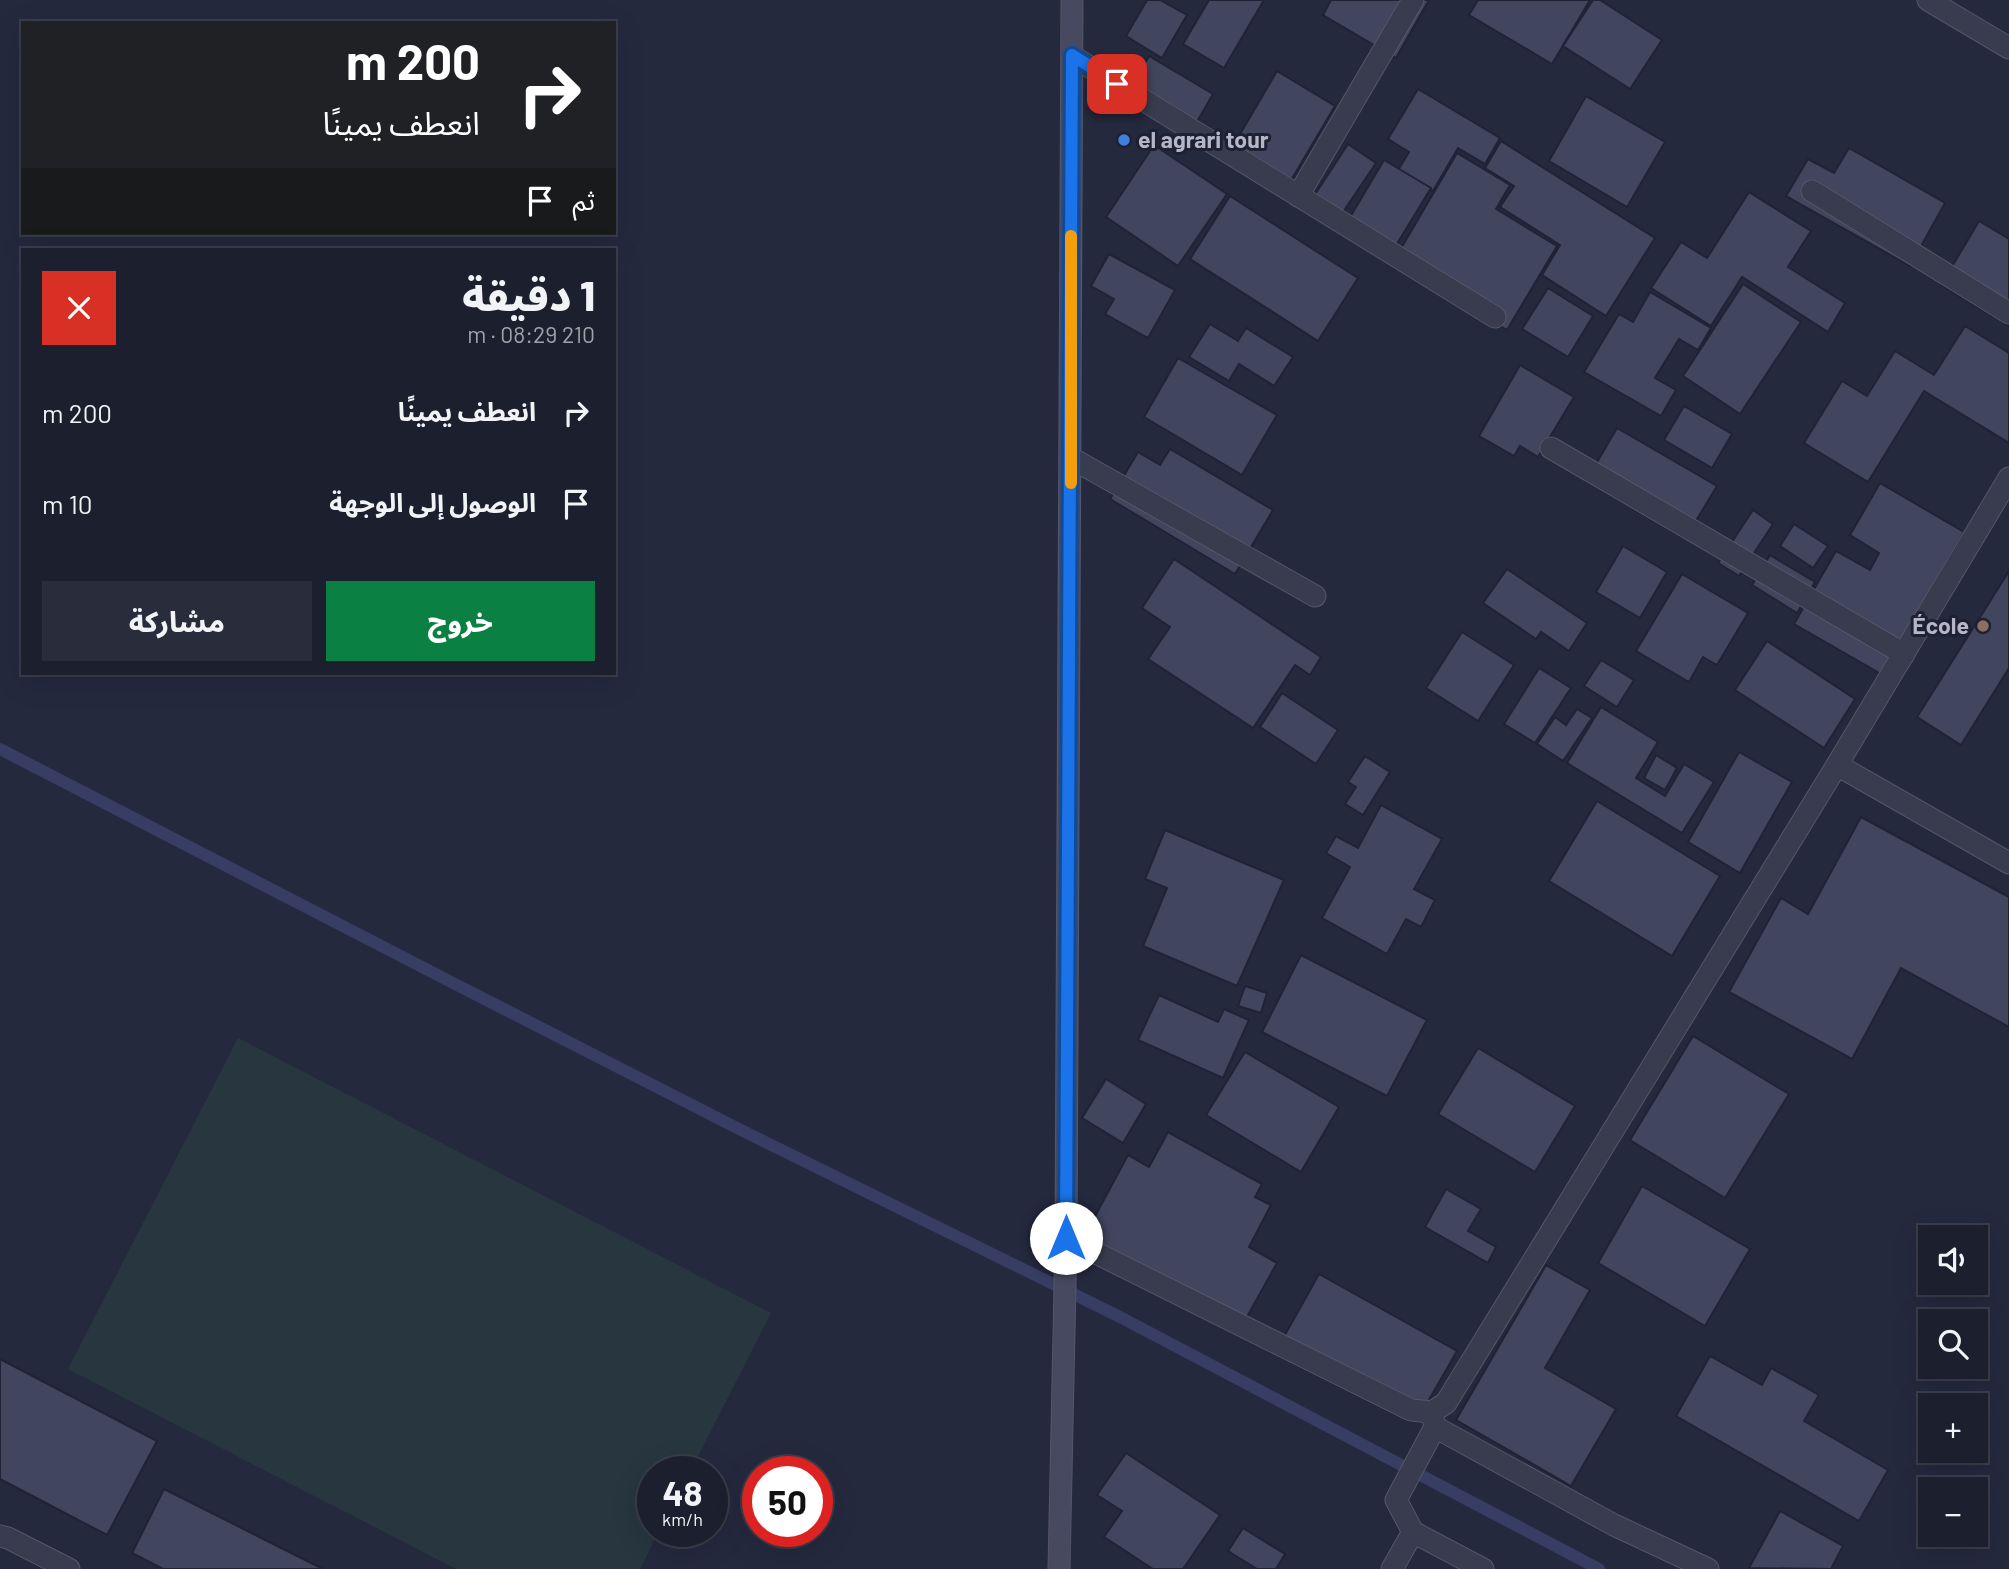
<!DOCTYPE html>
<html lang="ar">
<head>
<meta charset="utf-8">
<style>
	body { margin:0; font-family:Barlow,"Noto Sans Arabic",sans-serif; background:#292c3a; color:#f1f3f6; direction:rtl; height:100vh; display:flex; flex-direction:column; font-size:26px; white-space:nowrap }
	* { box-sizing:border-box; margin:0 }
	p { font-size:23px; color:#a0a2aa }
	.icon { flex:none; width:38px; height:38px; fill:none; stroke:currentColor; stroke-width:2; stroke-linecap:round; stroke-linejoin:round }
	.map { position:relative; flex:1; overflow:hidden; direction:ltr }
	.sheet { position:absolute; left:21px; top:248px; width:595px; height:427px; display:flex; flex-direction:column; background:#1c1f2e; border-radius:0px; box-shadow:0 7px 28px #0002,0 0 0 2px #3a3d4a; direction:rtl }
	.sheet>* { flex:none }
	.top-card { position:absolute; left:21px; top:21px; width:595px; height:214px; border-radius:0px; box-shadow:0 7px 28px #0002,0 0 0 2px #3a3d4a; direction:rtl; background:#202124; color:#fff; overflow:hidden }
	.controls { position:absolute; left:1918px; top:1225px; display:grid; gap:14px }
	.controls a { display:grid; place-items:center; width:70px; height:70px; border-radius:0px; background:#1c1f2e; box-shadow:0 7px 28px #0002,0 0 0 2px #3a3d4a; font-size:35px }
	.speed { position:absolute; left:637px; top:1456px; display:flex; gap:14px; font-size:35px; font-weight:700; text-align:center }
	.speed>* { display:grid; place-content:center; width:91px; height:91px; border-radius:50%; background:#1c1f2e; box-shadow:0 7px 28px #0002,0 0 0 2px #3a3d4a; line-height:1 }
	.speed small { font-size:18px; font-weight:400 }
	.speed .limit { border:10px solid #d22; background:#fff; color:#111 }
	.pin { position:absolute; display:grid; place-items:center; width:60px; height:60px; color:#fff; margin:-30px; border-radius:14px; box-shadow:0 4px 10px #0006 }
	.me { position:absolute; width:77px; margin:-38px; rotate:0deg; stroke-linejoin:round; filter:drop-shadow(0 0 5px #0008) }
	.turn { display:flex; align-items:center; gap:24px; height:147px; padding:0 21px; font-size:32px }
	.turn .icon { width:91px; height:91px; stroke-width:2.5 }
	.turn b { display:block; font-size:49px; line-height:60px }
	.then { display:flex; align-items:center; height:66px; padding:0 21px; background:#0003; gap:14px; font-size:26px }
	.round { display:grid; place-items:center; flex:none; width:74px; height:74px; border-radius:0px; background:#292c3a }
	.headline { display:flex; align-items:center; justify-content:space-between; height:119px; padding:0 21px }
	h1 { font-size:42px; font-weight:800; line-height:52px }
	.button { display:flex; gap:14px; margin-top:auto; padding:14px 21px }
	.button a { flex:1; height:80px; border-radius:0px; background:#0b8043; color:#fff; font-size:28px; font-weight:800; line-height:80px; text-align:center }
	.button a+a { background:#292c3a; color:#f1f3f6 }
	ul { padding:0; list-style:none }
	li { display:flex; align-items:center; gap:21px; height:91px; padding:0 21px }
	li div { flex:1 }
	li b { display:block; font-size:26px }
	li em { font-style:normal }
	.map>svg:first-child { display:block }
</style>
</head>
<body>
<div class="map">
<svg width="2009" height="1569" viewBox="0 0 2009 1569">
	<rect width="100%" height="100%" fill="#25293e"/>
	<path fill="#27363f" d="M238,1038L771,1313L690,1472H653V1531H659L640,1569H456L68,1369Z"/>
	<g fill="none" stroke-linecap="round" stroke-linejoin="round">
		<path stroke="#373d63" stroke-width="12" d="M0,749L455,984L739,1129L1120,1317L1599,1569"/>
	</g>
	<g fill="#41455e" stroke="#202336" stroke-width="2">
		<path d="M1147,0H1160L1187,15L1162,58L1126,36Z"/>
		<path d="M1209,0H1264L1224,68L1183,44Z"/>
		<path d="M1331,0H1429L1396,58L1323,15Z"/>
		<path d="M1478,0H1590L1552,64L1469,15Z"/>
		<path d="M1593,0H1600L1662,40L1630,89L1563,46Z"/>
		<path d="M1149,56L1213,94L1191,132L1127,94Z"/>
		<path d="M1277,71L1335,106L1287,187L1229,153Z"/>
		<path d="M1418,89L1500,138L1485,164L1458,148L1433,191L1398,170L1409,152L1388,139Z"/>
		<path d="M1586,96L1665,142L1627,207L1549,161Z"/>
		<path d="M1501,141L1655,238L1606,316L1542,275L1560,245L1500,207L1514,186L1485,168Z"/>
		<path d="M1348,144L1376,163L1337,221L1310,202Z"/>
		<path d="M1154,145L1227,194L1178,266L1106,217Z"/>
		<path d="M1849,148L1945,203L1910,266L1786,196L1808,159L1834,173Z"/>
		<path d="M1457,153L1510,185L1496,209L1557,246L1507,330L1393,262Z"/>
		<path d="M1384,160L1431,188L1389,257L1343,229Z"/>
		<path d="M1749,192L1811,231L1788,267L1845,303L1828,332L1742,277L1711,326L1651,288L1681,242L1707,258Z"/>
		<path d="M1230,196L1358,278L1318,341L1190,259Z"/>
		<path d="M1979,221L2009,239V326L1941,285Z"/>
		<path d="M1109,254L1175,290L1148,338L1105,314L1114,299L1091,286Z"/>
		<path d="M1743,284L1801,322L1740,414L1683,376Z"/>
		<path d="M1548,288L1593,316L1568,357L1522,329Z"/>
		<path d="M1650,292L1711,328L1698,350L1679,339L1655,378L1676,390L1661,416L1584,372L1619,314L1633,322Z"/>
		<path d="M1210,324L1238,341L1246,328L1293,357L1274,386L1239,364L1229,381L1189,357Z"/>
		<path d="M1965,326L2009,353V443L1924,391L1868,482L1804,443L1842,381L1867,396L1895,351L1934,375Z"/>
		<path d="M1178,358L1277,415L1242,475L1144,417Z"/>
		<path d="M1520,365L1574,397L1538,457L1520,446L1514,456L1479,436Z"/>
		<path d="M1684,406L1732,434L1712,468L1664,440Z"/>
		<path d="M1617,428L1717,486L1685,539L1586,481Z"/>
		<path d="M1170,449L1273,510L1235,574L1110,499L1138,452L1160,465Z"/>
		<path d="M1880,483L1964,532L1881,674L1794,624L1836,551L1870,570L1879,553L1850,535Z"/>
		<path d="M1753,510L1773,524L1739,576L1718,563Z"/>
		<path d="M1794,524L1828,546L1813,568L1780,546Z"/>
		<path d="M1623,546L1667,572L1640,618L1596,592Z"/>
		<path d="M1770,555L1815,582L1797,613L1752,585Z"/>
		<path d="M1174,559L1321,657L1310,675L1295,665L1253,728L1148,659L1170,627L1142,608Z"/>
		<path d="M1507,569L1587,623L1569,651L1541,632L1536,639L1483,603Z"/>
		<path d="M2009,571V668L1961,745L1917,717Z"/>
		<path d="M1682,574L1748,613L1717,665L1703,657L1689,682L1636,651Z"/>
		<path d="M1462,632L1514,665L1478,721L1426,688Z"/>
		<path d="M1767,641L1855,699L1824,748L1735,690Z"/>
		<path d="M1601,660L1634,680L1617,707L1584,686Z"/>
		<path d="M1539,668L1571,688L1535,743L1504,724Z"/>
		<path d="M1282,693L1338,730L1316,764L1260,727Z"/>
		<path d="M1601,707L1658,742L1636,778L1665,796L1684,764L1714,782L1682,833L1567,763Z"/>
		<path d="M1577,709L1592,718L1563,761L1537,744L1555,717L1566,725Z"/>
		<path d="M1739,752L1792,782L1740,873L1688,842Z"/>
		<path d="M1656,755L1677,768L1665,790L1644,778Z"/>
		<path d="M1365,756L1390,772L1363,815L1345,804L1356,787L1348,782Z"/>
		<path d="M1597,801L1720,876L1672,956L1549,881Z"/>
		<path d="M1381,805L1442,839L1414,889L1435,900L1421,927L1406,919L1387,954L1322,918L1350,867L1326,853L1336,836L1358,848Z"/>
		<path d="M1861,817L2009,897V1027L1901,968L1852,1059L1729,992L1781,898L1808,914Z"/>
		<path d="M1165,830L1284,880L1237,986L1143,946L1167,888L1145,879Z"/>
		<path d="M1301,955L1427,1020L1387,1096L1262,1032Z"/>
		<path d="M1245,986L1267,993L1261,1013L1238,1006Z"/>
		<path d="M1159,995L1218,1022L1224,1009L1249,1020L1223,1078L1138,1040Z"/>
		<path d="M1693,1036L1789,1094L1725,1198L1630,1140Z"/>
		<path d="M1478,1048L1575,1106L1535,1172L1438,1114Z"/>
		<path d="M1245,1052L1339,1107L1301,1172L1206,1115Z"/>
		<path d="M1106,1079L1146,1104L1123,1143L1082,1118Z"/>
		<path d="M1168,1132L1262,1184L1255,1197L1271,1205L1249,1247L1277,1263L1238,1333L1079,1246L1128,1155L1149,1167Z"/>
		<path d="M1642,1186L1750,1249L1705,1326L1598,1263Z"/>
		<path d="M1446,1189L1481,1209L1468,1231L1496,1247L1488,1263L1425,1227Z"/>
		<path d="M1546,1265L1590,1290L1545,1368L1616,1409L1571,1486L1456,1420Z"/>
		<path d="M1319,1274L1457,1351L1418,1419L1281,1342Z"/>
		<path d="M1710,1356L1762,1385L1771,1368L1819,1395L1804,1421L1888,1470L1859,1521L1676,1416Z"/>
		<path d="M0,1359L157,1441L107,1535L0,1479Z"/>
		<path d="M1126,1453L1220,1515L1183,1569H1153L1104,1537L1122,1511L1097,1495Z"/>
		<path d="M164,1489L323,1569H163L132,1553Z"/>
		<path d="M1780,1511L1843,1546L1831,1569L1749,1568Z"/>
		<path d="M1243,1528L1285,1554L1276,1569H1257L1228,1551Z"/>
	</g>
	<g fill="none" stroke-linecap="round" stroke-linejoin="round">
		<defs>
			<g id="minor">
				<path d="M1928,0L2009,48"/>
				<path d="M1072,56L1495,317"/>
				<path d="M1812,191L2009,313"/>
				<path d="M1298,196L1413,0"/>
				<path d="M1551,448L1904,654"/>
				<path d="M1071,458L1315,596"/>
				<path d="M1837,765L2009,863"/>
				<path d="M1435,1427L1614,1525L1708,1569"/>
				<path d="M1413,1532L1483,1569"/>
				<path d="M0,1536L8,1538L69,1569"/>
				<path d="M1392,1569L1413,1532L1396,1500L1435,1427L1432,1414"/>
			</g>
			<path id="tertiary" d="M1066,1238L1411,1410L1432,1412L1446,1403L1837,765L2009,478"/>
			<path id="secondary" d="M1059,1569L1066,1238L1072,0"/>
		</defs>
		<use href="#minor" stroke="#545769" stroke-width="23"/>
		<use href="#tertiary" stroke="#545769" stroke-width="23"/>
		<use href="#secondary" stroke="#545769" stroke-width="23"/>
		<use href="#minor" stroke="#393c4e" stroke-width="21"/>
		<use href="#tertiary" stroke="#393c4e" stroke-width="21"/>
		<use href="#secondary" stroke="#474961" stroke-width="21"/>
	</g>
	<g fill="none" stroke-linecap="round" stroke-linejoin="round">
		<defs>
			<path id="route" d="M1066,1238L1072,55L1117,84"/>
		</defs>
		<use href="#route" stroke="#114b97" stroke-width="18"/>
		<use href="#route" stroke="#1a73e8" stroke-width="12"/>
		<path stroke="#f59e0b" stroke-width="12" d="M1071,483V236"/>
	</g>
	<circle fill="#3f7fe0" stroke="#1e2134" stroke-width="2.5" cx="1124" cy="140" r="7"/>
	<circle fill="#8d6e63" stroke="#1e2134" stroke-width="2.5" cx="1983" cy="626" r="7"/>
	<g text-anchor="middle" stroke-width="6" stroke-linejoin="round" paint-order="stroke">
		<g font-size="23" font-weight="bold" fill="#b5b7c9" stroke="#1e2134" text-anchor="start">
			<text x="1138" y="148">el agrari tour</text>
			<text x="1969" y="634" text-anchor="end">École</text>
		</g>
	</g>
</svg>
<div class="controls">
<a><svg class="icon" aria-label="sound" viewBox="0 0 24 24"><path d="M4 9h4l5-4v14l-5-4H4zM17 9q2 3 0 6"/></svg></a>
<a><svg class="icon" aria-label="search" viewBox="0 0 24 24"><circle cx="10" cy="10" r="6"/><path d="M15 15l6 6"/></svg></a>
<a>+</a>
<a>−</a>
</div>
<div class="speed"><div>48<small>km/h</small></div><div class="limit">50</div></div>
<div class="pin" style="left:1117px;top:84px;background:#d93025"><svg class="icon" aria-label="arrive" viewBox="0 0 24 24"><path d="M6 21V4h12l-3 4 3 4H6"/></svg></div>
<svg class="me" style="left:1066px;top:1238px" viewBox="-20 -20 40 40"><circle r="19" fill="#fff"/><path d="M0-13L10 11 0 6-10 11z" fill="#1a73e8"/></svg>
<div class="top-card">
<div class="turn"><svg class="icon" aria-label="right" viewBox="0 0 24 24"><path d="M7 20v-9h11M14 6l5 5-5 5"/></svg><div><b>200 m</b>انعطف يمينًا</div></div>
<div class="then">ثم<svg class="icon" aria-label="arrive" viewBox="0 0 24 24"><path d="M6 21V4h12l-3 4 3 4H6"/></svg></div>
</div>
<section class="sheet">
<div class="headline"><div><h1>1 دقيقة</h1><p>210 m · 08:29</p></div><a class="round" style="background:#d93025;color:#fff"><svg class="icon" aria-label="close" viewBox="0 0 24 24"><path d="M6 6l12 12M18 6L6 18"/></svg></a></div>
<ul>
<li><svg class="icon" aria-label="right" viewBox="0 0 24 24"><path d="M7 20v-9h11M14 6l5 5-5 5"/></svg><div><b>انعطف يمينًا</b></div><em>200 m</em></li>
<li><svg class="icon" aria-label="arrive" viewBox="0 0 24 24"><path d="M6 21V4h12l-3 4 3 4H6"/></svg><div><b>الوصول إلى الوجهة</b></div><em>10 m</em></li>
</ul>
<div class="button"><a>خروج</a><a>مشاركة</a></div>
</section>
</div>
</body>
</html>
